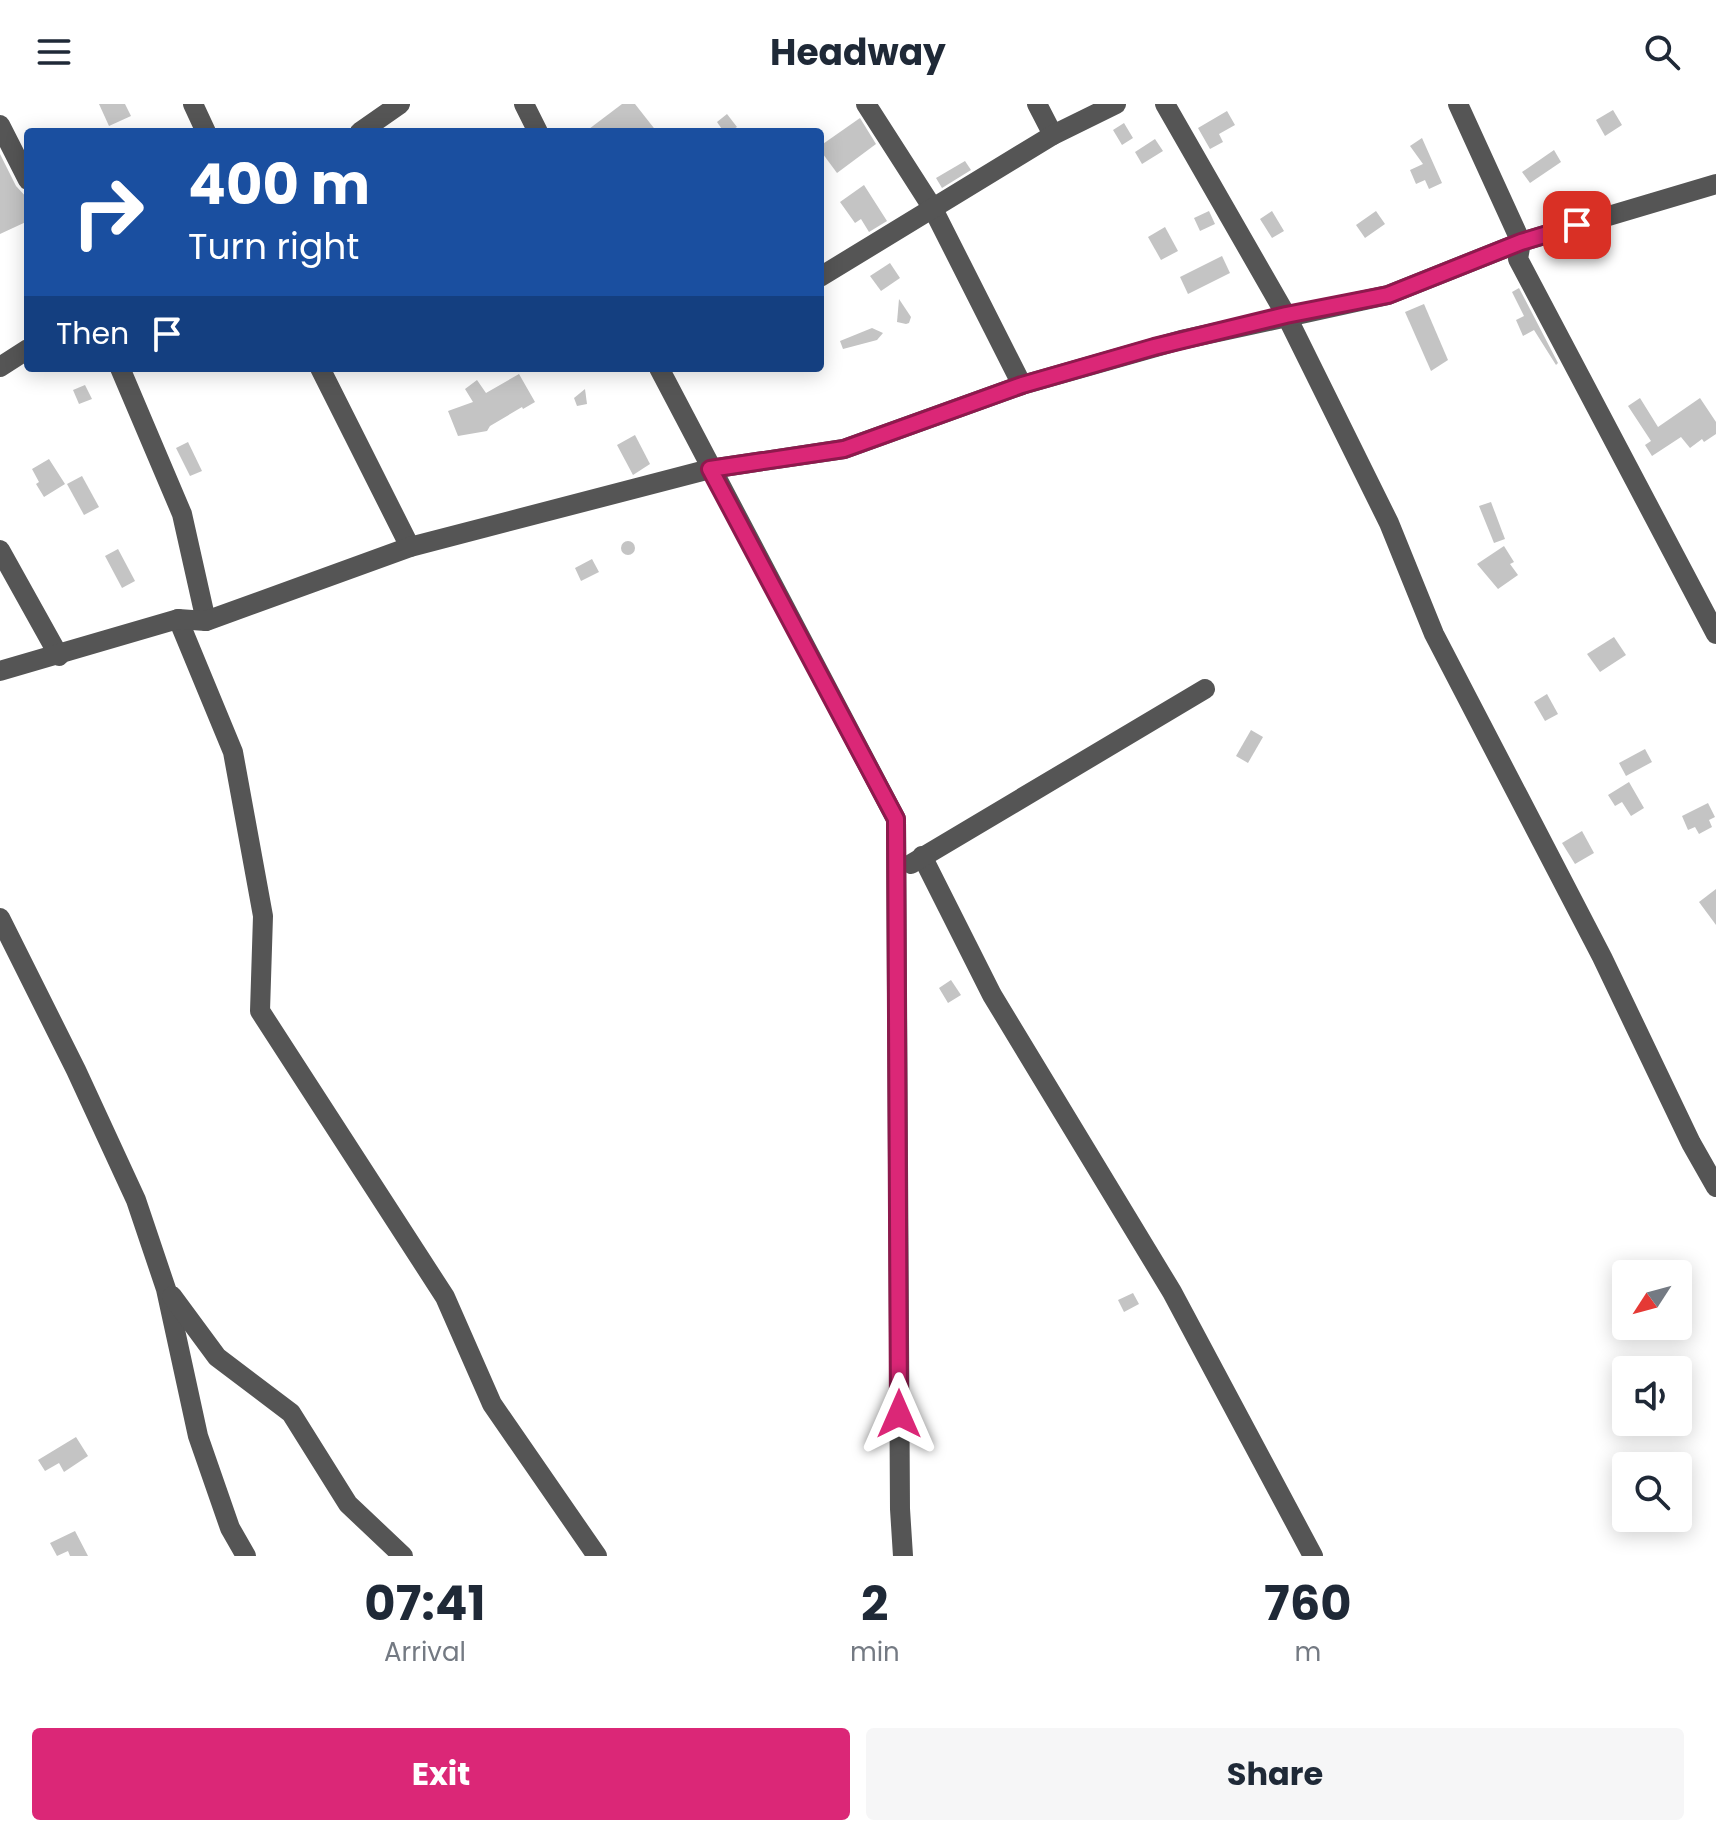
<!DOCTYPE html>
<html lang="en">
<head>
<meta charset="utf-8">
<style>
	body { margin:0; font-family:Poppins,sans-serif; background:#f6f6f7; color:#1f2937; height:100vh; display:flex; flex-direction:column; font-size:30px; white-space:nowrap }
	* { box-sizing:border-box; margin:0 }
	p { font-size:26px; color:#747a83 }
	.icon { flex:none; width:44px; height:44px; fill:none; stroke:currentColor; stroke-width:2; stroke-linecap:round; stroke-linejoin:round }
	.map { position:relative; height:1452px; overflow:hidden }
	.side { display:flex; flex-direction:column; background:#fff; flex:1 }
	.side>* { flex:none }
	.top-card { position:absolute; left:24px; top:24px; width:800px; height:244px; border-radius:8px; box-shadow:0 4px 20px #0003; background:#1a4fa0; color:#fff; overflow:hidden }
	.needle { width:52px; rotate:234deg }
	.buttons { position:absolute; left:1612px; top:1156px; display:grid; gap:16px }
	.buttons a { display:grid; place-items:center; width:80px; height:80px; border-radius:8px; background:#fff; box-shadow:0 4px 20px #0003; font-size:40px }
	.pin { position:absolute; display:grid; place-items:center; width:68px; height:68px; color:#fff; margin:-34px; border-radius:16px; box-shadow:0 4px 12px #0006 }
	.me { position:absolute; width:88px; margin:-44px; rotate:0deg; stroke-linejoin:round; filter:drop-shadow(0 0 6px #0008) }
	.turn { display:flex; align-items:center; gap:28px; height:168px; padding:0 32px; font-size:36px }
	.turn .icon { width:104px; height:104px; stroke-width:2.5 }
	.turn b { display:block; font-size:56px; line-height:68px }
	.then { display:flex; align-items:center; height:76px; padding:0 32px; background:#0003; gap:16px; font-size:30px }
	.eta { display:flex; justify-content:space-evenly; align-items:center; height:136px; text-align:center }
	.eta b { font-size:48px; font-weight:700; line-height:56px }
	.action { display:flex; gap:16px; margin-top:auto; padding:16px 32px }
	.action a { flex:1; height:92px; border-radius:8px; background:#db2777; color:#fff; font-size:32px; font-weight:700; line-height:92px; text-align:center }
	.action a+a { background:#f6f6f7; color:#1f2937 }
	header { display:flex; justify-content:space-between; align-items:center; height:104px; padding:0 32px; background:#fff; font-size:36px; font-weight:700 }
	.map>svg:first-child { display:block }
</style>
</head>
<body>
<header><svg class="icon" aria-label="menu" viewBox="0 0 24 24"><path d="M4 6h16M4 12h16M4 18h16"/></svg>Headway<svg class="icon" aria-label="search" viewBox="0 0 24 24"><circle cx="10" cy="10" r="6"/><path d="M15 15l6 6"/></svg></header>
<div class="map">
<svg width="1716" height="1452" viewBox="0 0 1716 1452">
	<rect width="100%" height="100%" fill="#fff"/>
	<g fill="#c4c4c4">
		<path d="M99,0H125L131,12L109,22Z"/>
		<path d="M622,0H635L657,28H585Z"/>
		<path d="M1613,6L1622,21L1605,32L1596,16Z"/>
		<path d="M1227,7L1235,21L1219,30L1223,38L1210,45L1198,24Z"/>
		<path d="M727,10L737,23L729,28H724L717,18Z"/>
		<path d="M860,14L876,40L837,69L820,46V42Z"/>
		<path d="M1124,19L1133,34L1122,41L1113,26Z"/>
		<path d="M1422,34L1442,79L1429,85L1425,76L1416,80L1410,66L1423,60L1410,42Z"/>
		<path d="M1155,35L1163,47L1142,60L1135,48Z"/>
		<path d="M1554,46L1561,58L1530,79L1522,68Z"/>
		<path d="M0,50L16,82L28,95V117L0,130Z"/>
		<path d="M965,57L971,66L942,84L936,74Z"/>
		<path d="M864,81L887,117L869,128L861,115L855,119L840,98Z"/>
		<path d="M1209,107L1215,120L1200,127L1194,114Z"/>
		<path d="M1272,107L1284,127L1272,134L1260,115Z"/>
		<path d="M1376,107L1385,120L1365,134L1356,121Z"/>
		<path d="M1165,123L1178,147L1161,156L1148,133Z"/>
		<path d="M1222,152L1230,169L1188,190L1180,173Z"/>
		<path d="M890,159L900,174L881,187L870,172Z"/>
		<path d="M1519,184L1558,259L1556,261L1534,226L1523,232L1516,216L1524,212L1512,188Z"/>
		<path d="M899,195L911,213L909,219L906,220L897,218Z"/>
		<path d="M1424,200L1448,256L1431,267L1405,208Z"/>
		<path d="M872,224L883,229L877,236L843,245L840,237Z"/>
		<path d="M519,270L535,298L523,305L522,303L490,322L487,327L458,332L448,307L473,298L465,285L477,276L486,289Z"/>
		<path d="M85,281L92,295L79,300L73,286Z"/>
		<path d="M585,285L587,300L577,302L574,294Z"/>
		<path d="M1640,294L1658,323L1700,294L1716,318V330L1704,338L1702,335L1690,344L1681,333L1652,352L1645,341L1651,337L1628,302Z"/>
		<path d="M635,331L650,360L633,371L617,341Z"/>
		<path d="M188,338L202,367L190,372L176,344Z"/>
		<path d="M49,355L65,380L44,393L36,380L39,378L32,365Z"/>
		<path d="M82,372L99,403L84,411L67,380Z"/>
		<path d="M1491,398L1505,435L1494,439L1479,402Z"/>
		<circle cx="628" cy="444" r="7"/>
		<path d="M1504,442L1514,458L1510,460L1518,471L1498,485L1477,460Z"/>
		<path d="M118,445L135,477L122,484L105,452Z"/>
		<path d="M592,455L599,468L581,477L575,464Z"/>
		<path d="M1614,533L1626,551L1600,568L1587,550Z"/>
		<path d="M1547,590L1558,610L1545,617L1534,598Z"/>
		<path d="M1251,626L1263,633L1248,659L1236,652Z"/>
		<path d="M1645,645L1652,658L1626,672L1619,659Z"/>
		<path d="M1629,678L1644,704L1631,712L1622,698L1615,702L1608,691Z"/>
		<path d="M1708,699L1715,713L1709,716L1712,723L1699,730L1695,723L1688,726L1682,712Z"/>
		<path d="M1582,727L1594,749L1575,760L1562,739Z"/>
		<path d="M1716,785V821L1699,798Z"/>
		<path d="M951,876L961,891L948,899L939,884Z"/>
		<path d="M1133,1189L1139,1200L1124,1208L1118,1196Z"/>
		<path d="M76,1333L88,1352L64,1368L59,1359L45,1367L38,1356Z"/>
		<path d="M75,1427L88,1452H70L68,1447L57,1452L50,1439Z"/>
	</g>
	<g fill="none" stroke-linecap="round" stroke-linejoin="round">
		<g stroke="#555" stroke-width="20">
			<path d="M193,0L206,28"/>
			<path d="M524,0L538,28"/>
			<path d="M866,0L932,103L1022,281"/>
			<path d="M1037,0L1053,31"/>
			<path d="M1165,0L1286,211L1389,419L1434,530L1602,853L1691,1039L1716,1083"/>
			<path d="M1458,0L1521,138L1518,155L1716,530"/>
			<path d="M0,21L28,76"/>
			<path d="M360,28L400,0"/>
			<path d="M820,173L1053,31L1116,0"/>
			<path d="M0,263L28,245"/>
			<path d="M120,264L182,410L206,517"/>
			<path d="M320,264L410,443"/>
			<path d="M659,264L896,715L900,1405L903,1452"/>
			<path d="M0,446L59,552"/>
			<path d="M178,515L233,648L263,812L260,907L445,1193L492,1300L597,1452"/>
			<path d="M0,567L178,515L206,517L410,443L710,365L844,345L1022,281L1181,236L1388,191L1521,138L1716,80"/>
			<path d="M922,752L992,891L1172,1188L1313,1452"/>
			<path d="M911,760L1205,585"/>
			<path d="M0,814L76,966L136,1096L166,1185L198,1332L230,1424L246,1452"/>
			<path d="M172,1192L217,1253L291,1309L348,1400L403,1452"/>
		</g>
	</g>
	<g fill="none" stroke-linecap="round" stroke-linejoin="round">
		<defs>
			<path id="route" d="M899,1310L896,715L710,365L844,345L1022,281L1154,243L1286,211L1388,191L1521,138L1577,121"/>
		</defs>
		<use href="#route" stroke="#8e194d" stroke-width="20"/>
		<use href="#route" stroke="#db2777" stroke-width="14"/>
	</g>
</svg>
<div class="buttons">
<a><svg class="needle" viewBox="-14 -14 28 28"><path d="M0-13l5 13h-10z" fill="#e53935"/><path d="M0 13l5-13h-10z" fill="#747a83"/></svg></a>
<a><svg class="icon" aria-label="sound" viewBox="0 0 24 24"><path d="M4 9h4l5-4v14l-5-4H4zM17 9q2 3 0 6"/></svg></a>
<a><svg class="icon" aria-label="search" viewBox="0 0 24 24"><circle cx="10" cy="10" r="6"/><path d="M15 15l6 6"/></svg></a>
</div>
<div class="pin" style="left:1577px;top:121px;background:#d93025"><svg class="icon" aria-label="arrive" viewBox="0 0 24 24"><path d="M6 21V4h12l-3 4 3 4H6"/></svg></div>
<svg class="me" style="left:899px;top:1310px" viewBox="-20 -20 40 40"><path d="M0-17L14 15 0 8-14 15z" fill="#db2777" stroke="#fff" stroke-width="4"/></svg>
<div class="top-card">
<div class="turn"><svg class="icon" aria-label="right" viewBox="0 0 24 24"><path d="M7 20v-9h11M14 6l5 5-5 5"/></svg><div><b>400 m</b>Turn right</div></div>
<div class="then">Then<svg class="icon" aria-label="arrive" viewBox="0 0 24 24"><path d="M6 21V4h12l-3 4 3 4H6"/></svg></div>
</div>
</div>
<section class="side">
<div class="eta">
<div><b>07:41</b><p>Arrival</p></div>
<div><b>2</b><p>min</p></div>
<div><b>760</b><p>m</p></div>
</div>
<div class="action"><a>Exit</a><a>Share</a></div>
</section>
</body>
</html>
